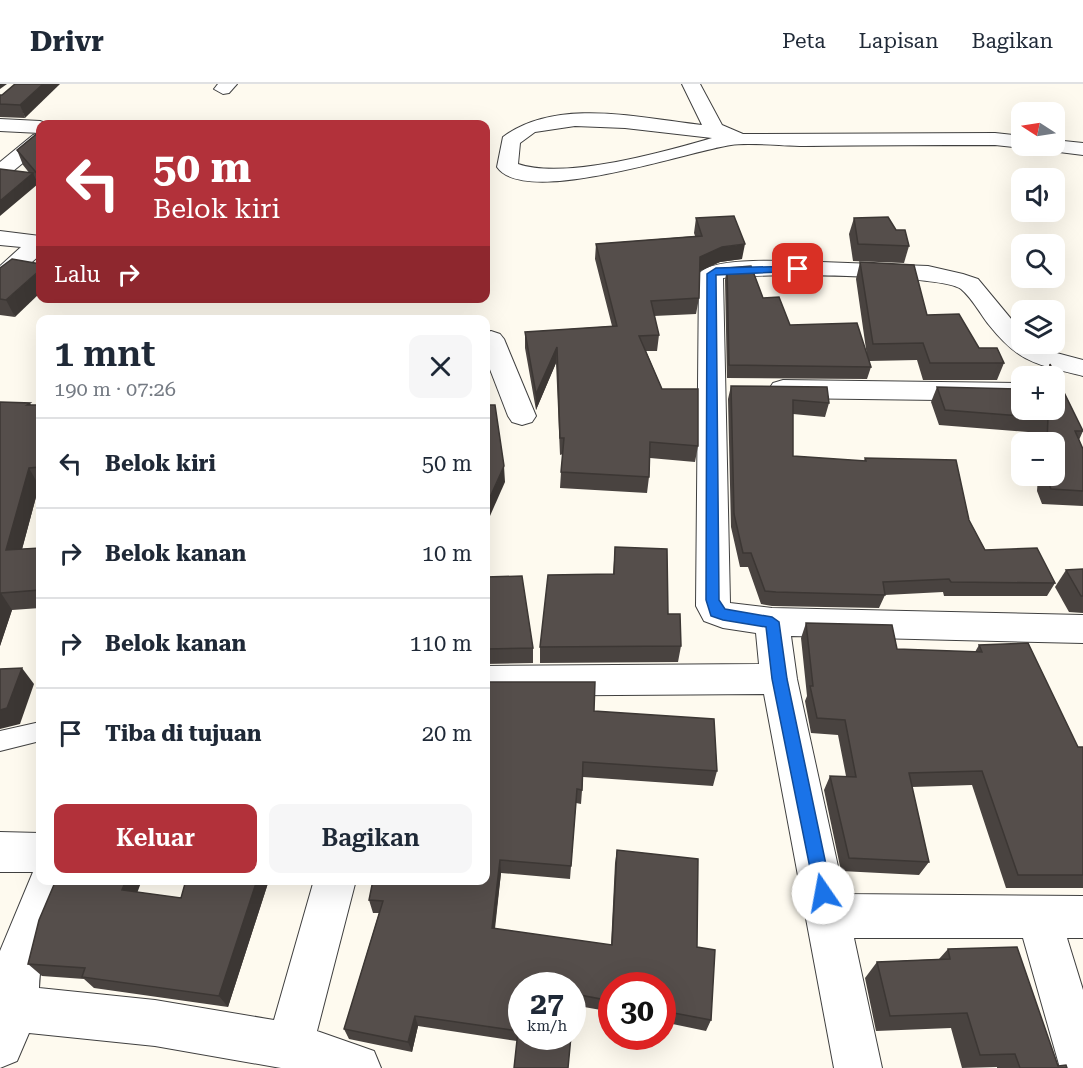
<!DOCTYPE html>
<html lang="id">
<head>
<meta charset="utf-8">
<style>
	body { margin:0; font-family:"Roboto Serif",serif; background:#f6f6f7; color:#1f2937; height:100vh; display:flex; flex-direction:column; font-size:22px; white-space:nowrap }
	* { box-sizing:border-box; margin:0 }
	p { font-size:20px; color:#747a83 }
	.icon { flex:none; width:33px; height:33px; fill:none; stroke:currentColor; stroke-width:2; stroke-linecap:round; stroke-linejoin:round }
	.map { position:relative; flex:1; overflow:hidden }
	.details { position:absolute; left:36px; top:231px; width:454px; height:570px; display:flex; flex-direction:column; background:#fff; border-radius:12px; box-shadow:0 6px 24px #0002 }
	.details>* { flex:none }
	.guide { position:absolute; left:36px; top:36px; width:454px; height:183px; border-radius:12px; box-shadow:0 6px 24px #0002; background:#b2313a; color:#fff; overflow:hidden }
	.needle { width:39px; rotate:282deg }
	.controls { position:absolute; left:1011px; top:18px; display:grid; gap:12px }
	.controls a { display:grid; place-items:center; width:54px; height:54px; border-radius:12px; background:#fff; box-shadow:0 6px 24px #0002; font-size:30px }
	.speed { position:absolute; left:508px; top:888px; display:flex; gap:12px; font-size:30px; font-weight:700; text-align:center }
	.speed>* { display:grid; place-content:center; width:78px; height:78px; border-radius:50%; background:#fff; box-shadow:0 6px 24px #0002; line-height:1 }
	.speed small { font-size:15px; font-weight:400 }
	.speed .limit { border:9px solid #d22; background:#fff; color:#111 }
	.pin { position:absolute; display:grid; place-items:center; width:51px; height:51px; color:#fff; margin:-26px; border-radius:12px; box-shadow:0 3px 9px #0006 }
	.me { position:absolute; width:66px; margin:-33px; rotate:348deg; stroke-linejoin:round; filter:drop-shadow(0 0 4px #0008) }
	.turn { display:flex; align-items:center; gap:21px; height:126px; padding:0 18px; font-size:27px }
	.turn .icon { width:78px; height:78px; stroke-width:2.5 }
	.turn b { display:block; font-size:42px; line-height:51px }
	.then { display:flex; align-items:center; height:57px; padding:0 18px; background:#0003; gap:12px; font-size:22px }
	.round { display:grid; place-items:center; flex:none; width:63px; height:63px; border-radius:12px; background:#f6f6f7 }
	.headline { display:flex; align-items:center; justify-content:space-between; height:102px; padding:0 18px }
	h1 { font-size:36px; font-weight:600; line-height:45px }
	.button { display:flex; gap:12px; margin-top:auto; padding:12px 18px }
	.button a { flex:1; height:69px; border-radius:12px; background:#b2313a; color:#fff; font-size:24px; font-weight:600; line-height:69px; text-align:center }
	.button a+a { background:#f6f6f7; color:#1f2937 }
	ul { padding:0; list-style:none }
	li { display:flex; align-items:center; gap:18px; height:90px; padding:0 18px; border-top:2px solid #e0e1e3 }
	li div { flex:1 }
	li b { display:block; font-size:22px }
	li em { font-style:normal }
	header { display:flex; align-items:center; gap:36px; box-sizing:border-box; height:84px; padding:0 30px; background:#fff; border-bottom:2px solid #e0e1e3 }
	header strong { font-size:28px }
	nav { display:flex; gap:33px; margin-inline-start:auto; font-size:21px }
	.map>svg:first-child { display:block }
</style>
</head>
<body>
<header>
<strong>Drivr</strong>
<nav><a>Peta</a><a>Lapisan</a><a>Bagikan</a></nav>
</header>
<div class="map">
<svg width="1083" height="984" viewBox="0 0 1083 984">
	<rect width="100%" height="100%" fill="#fefaef"/>
	<g fill="none" stroke-linecap="round" stroke-linejoin="round">
		<defs>
			<path id="lane" d="M40,638V657L0,667V647Z"/>
			<g id="street">
				<path d="M218,0H237L229,9L223,10L214,5Z"/>
				<path d="M682,0H700L722,41L743,50L995,49L1022,52V62H1029L1022,64L995,61C931,61 867,61 804,62C784,62 748,58 731,61C689,67 525,124 497,83L503,53C557,13 640,34 702,41ZM575,42L625,44L712,54C664,68 565,96 518,80L520,59L535,48Z"/>
				<path d="M0,35L40,37L48,40H40V49L0,47Z"/>
				<path d="M40,49V65L7,92L0,94V78L33,51Z"/>
				<path d="M1054,56L1083,59V71L1043,66L1040,62H1054Z"/>
				<path d="M0,147L40,152V171L8,199L0,201V182L21,163L0,161Z"/>
				<path d="M821,178L928,182L963,190L978,195L1022,248V260H1037L1049,267L1083,276V292C1037,280 1020,280 989,241C981,231 972,214 961,205C941,190 754,189 723,194L730,519L772,524L1083,531V559L791,552L797,595L844,810L1083,812V854H1067L1083,906V984H1060L1023,854H854L882,984H834L764,610L486,612V582L759,580L756,549L723,544L704,537L696,522L699,190C712,171 797,178 821,178Z"/>
				<path d="M491,247L500,250L504,255L536,332L532,338L522,341L512,338L508,332L486,275V249Z"/>
				<path d="M783,296L1022,299V317L783,314L773,311L769,305L773,299Z"/>
				<path d="M0,748L40,749V796H72C57,831 40,865 39,904L155,916L274,936L314,796H356L317,947L374,967L381,984H281L155,962L29,949L17,977L0,984V867L33,788H0Z"/>
			</g>
		</defs>
		<use href="#lane" stroke="#404040" stroke-width="2"/>
		<use href="#street" stroke="#404040" stroke-width="2"/>
		<use href="#lane" fill="#fff" fill-rule="evenodd"/>
		<use href="#street" fill="#fff" fill-rule="evenodd"/>
	</g>
	<g fill="#494340">
		<path d="M15,0L25,34L0,33V11H2Z"/>
		<path d="M40,47V101L36,96L38,100L23,81L17,66Z"/>
		<path d="M696,134L742,175L720,178L699,187V214L696,230L654,232L659,251L657,267H646L662,305L698,362L695,378L650,374L649,393L647,409L560,404L561,388L563,370L560,371L556,279L536,326L525,264V248L612,242L595,175L596,160L695,152L694,149Z"/>
		<path d="M854,134L896,146L909,162L904,179L853,177L849,150Z"/>
		<path d="M860,178L927,231L979,264L1004,279L997,296H923L917,276L869,277L871,283L867,295L727,294L725,196L727,184L790,241L867,272L856,195Z"/>
		<path d="M0,184L15,233L0,231Z"/>
		<path d="M1050,280L1083,347L1079,356L1083,365V422L1042,420L1037,407L1038,392H1054V358H1040V349L939,341L931,318L937,303L1054,326V292H1044Z"/>
		<path d="M731,302L829,319L825,333L793,330V372L864,377L865,374L969,436L985,466L1055,499L1047,512H944L943,508L885,511L879,524L772,522L761,520L748,483H740L731,443L728,315Z"/>
		<path d="M0,318L30,319L31,321H40V402H39L22,465L40,464V524L12,526L0,562Z"/>
		<path d="M615,463L668,530L681,562L678,578L540,579V563L613,490Z"/>
		<path d="M1083,485V529L1069,528L1055,503L1066,486Z"/>
		<path d="M486,493L533,564V579L486,580Z"/>
		<path d="M806,539L897,565L975,568L979,561L1078,663H1083V804H1006L972,701L912,703L929,778L919,791L841,787L824,706L830,692H846L838,651L811,649L805,617L807,612L801,554Z"/>
		<path d="M594,627L717,687L713,702L583,693L581,720L576,719L570,795L501,789L495,845L611,861L615,779L617,766L697,863L711,936L706,947L663,938V902H612V928L573,921L517,957L418,942L412,968L349,955L344,945L379,829H373L369,816Z"/>
		<path d="M186,796H269L228,923L94,904L84,895L42,892L28,880L137,808L181,814Z"/>
		<path d="M948,865L1058,982L1067,984H997V983L962,984L951,944L876,947L865,894L877,878L939,875Z"/>
	</g>
	<g fill="#3c3734">
		<path d="M0,0H7L0,5Z"/>
		<path d="M43,0H60L25,34L20,21Z"/>
		<path d="M33,89L38,100L0,132V117Z"/>
		<path d="M745,160L742,175L720,178L698,188L700,173L722,163Z"/>
		<path d="M40,186V209L15,233L6,216Z"/>
		<path d="M557,263L556,279L536,326V310Z"/>
		<path d="M504,382L505,398L486,441V422Z"/>
		<path d="M29,384L39,402L17,484L6,466Z"/>
		<path d="M1,509L12,526L0,562V510Z"/>
		<path d="M22,584L34,600L20,640L0,645V626Z"/>
		<path d="M500,776L501,789L493,856L492,844Z"/>
		<path d="M126,796H142L133,820L122,806Z"/>
		<path d="M257,796H269L228,923L219,912Z"/>
		<path d="M415,932L418,942L412,968L408,958Z"/>
	</g>
	<g fill="#554e4b" stroke="#3c3734" stroke-width="1.5">
		<path d="M15,0H43L20,21L0,20V11H2Z"/>
		<path d="M40,47V93L17,66Z"/>
		<path d="M0,85L33,89L0,117Z"/>
		<path d="M734,132L745,160L722,163L700,173L699,214L651,217L659,251L639,252L662,305H698V362L650,358L649,393L561,388L564,354H560L557,263L536,310L525,248L617,242L596,160L702,152L696,134Z"/>
		<path d="M888,133L896,146H905L909,162L858,160L854,134Z"/>
		<path d="M12,175L40,180V186L6,216L0,215V184Z"/>
		<path d="M860,178L914,181L927,231L959,230L979,264H997L1004,279H930L923,259L873,260Z"/>
		<path d="M751,182L763,214L779,213L790,241L857,239L871,283L729,281L727,184Z"/>
		<path d="M1050,280L1083,347H1075L1083,365V407L1051,405L1046,392H1054V358H1047L1048,334L945,326L937,303L1022,305V326H1054V292H1050Z"/>
		<path d="M731,302L827,303L829,319L793,316V372L866,377L865,374L956,376L969,436L985,466L1037,464L1055,499L951,498L949,495L883,498L885,511L776,508L765,507L751,469H743L734,430Z"/>
		<path d="M0,318L30,319L27,321H40V383L29,384L6,466L40,464V506L1,509L0,510Z"/>
		<path d="M486,321H495L504,382L486,422Z"/>
		<path d="M615,463L667,465L668,530H680L681,562L540,563L548,491L614,490Z"/>
		<path d="M1083,485V512H1081L1066,486Z"/>
		<path d="M522,492L533,564L486,565V493Z"/>
		<path d="M806,539L892,541L897,565L982,568L979,561L1028,559L1078,663H1083V791H1018L982,687L909,689L929,778L849,774L830,692L856,693L845,636L817,634L810,602H813Z"/>
		<path d="M22,584L7,624L0,626V585Z"/>
		<path d="M486,598H595L594,627L714,635L717,687L583,678L582,706L577,705L571,782L500,776L492,844L612,861L617,766L698,775L697,863L715,866L711,936L663,927V902H612V917L574,910L573,921V902H522V952H571L568,984H514L518,947L415,932L408,958L344,945L383,817L369,816L373,796H486Z"/>
		<path d="M56,796H126L122,806L181,814L186,796H257L219,912L82,893L85,884L28,880L39,836Z"/>
		<path d="M1017,863L1058,982L1066,981L1067,984H1020L1015,970L980,971L967,929L890,932L877,878L950,875L948,865Z"/>
	</g>
	<path fill="#1a73e8" stroke="#114b97" stroke-width="1.5" d="M798,182L802,185L801,187L716,191L719,516L725,525L772,533L779,538L787,595L832,809L830,815L823,817L817,815L815,809L772,595L766,543L723,536L711,532L706,516L707,190L716,184Z"/>
</svg>
<div class="controls">
<a><svg class="needle" viewBox="-14 -14 28 28"><path d="M0-13l5 13h-10z" fill="#e53935"/><path d="M0 13l5-13h-10z" fill="#747a83"/></svg></a>
<a><svg class="icon" aria-label="sound" viewBox="0 0 24 24"><path d="M4 9h4l5-4v14l-5-4H4zM17 9q2 3 0 6"/></svg></a>
<a><svg class="icon" aria-label="search" viewBox="0 0 24 24"><circle cx="10" cy="10" r="6"/><path d="M15 15l6 6"/></svg></a>
<a><svg class="icon" aria-label="layers" viewBox="0 0 24 24"><path d="M12 4l9 5-9 5-9-5zM3 14l9 5 9-5"/></svg></a>
<a>+</a>
<a>−</a>
</div>
<div class="speed"><div>27<small>km/h</small></div><div class="limit">30</div></div>
<div class="pin" style="left:798px;top:185px;background:#d93025"><svg class="icon" aria-label="arrive" viewBox="0 0 24 24"><path d="M6 21V4h12l-3 4 3 4H6"/></svg></div>
<svg class="me" style="left:823px;top:809px" viewBox="-20 -20 40 40"><circle r="19" fill="#fff"/><path d="M0-13L10 11 0 6-10 11z" fill="#1a73e8"/></svg>
<div class="guide">
<div class="turn"><svg class="icon" aria-label="left" viewBox="0 0 24 24"><path d="M17 20v-9H6M10 6l-5 5 5 5"/></svg><div><b>50 m</b>Belok kiri</div></div>
<div class="then">Lalu<svg class="icon" aria-label="right" viewBox="0 0 24 24"><path d="M7 20v-9h11M14 6l5 5-5 5"/></svg></div>
</div>
<section class="details">
<div class="headline"><div><h1>1 mnt</h1><p>190 m · 07:26</p></div><a class="round"><svg class="icon" aria-label="close" viewBox="0 0 24 24"><path d="M6 6l12 12M18 6L6 18"/></svg></a></div>
<ul>
<li><svg class="icon" aria-label="left" viewBox="0 0 24 24"><path d="M17 20v-9H6M10 6l-5 5 5 5"/></svg><div><b>Belok kiri</b></div><em>50 m</em></li>
<li><svg class="icon" aria-label="right" viewBox="0 0 24 24"><path d="M7 20v-9h11M14 6l5 5-5 5"/></svg><div><b>Belok kanan</b></div><em>10 m</em></li>
<li><svg class="icon" aria-label="right" viewBox="0 0 24 24"><path d="M7 20v-9h11M14 6l5 5-5 5"/></svg><div><b>Belok kanan</b></div><em>110 m</em></li>
<li><svg class="icon" aria-label="arrive" viewBox="0 0 24 24"><path d="M6 21V4h12l-3 4 3 4H6"/></svg><div><b>Tiba di tujuan</b></div><em>20 m</em></li>
</ul>
<div class="button"><a>Keluar</a><a>Bagikan</a></div>
</section>
</div>
</body>
</html>
